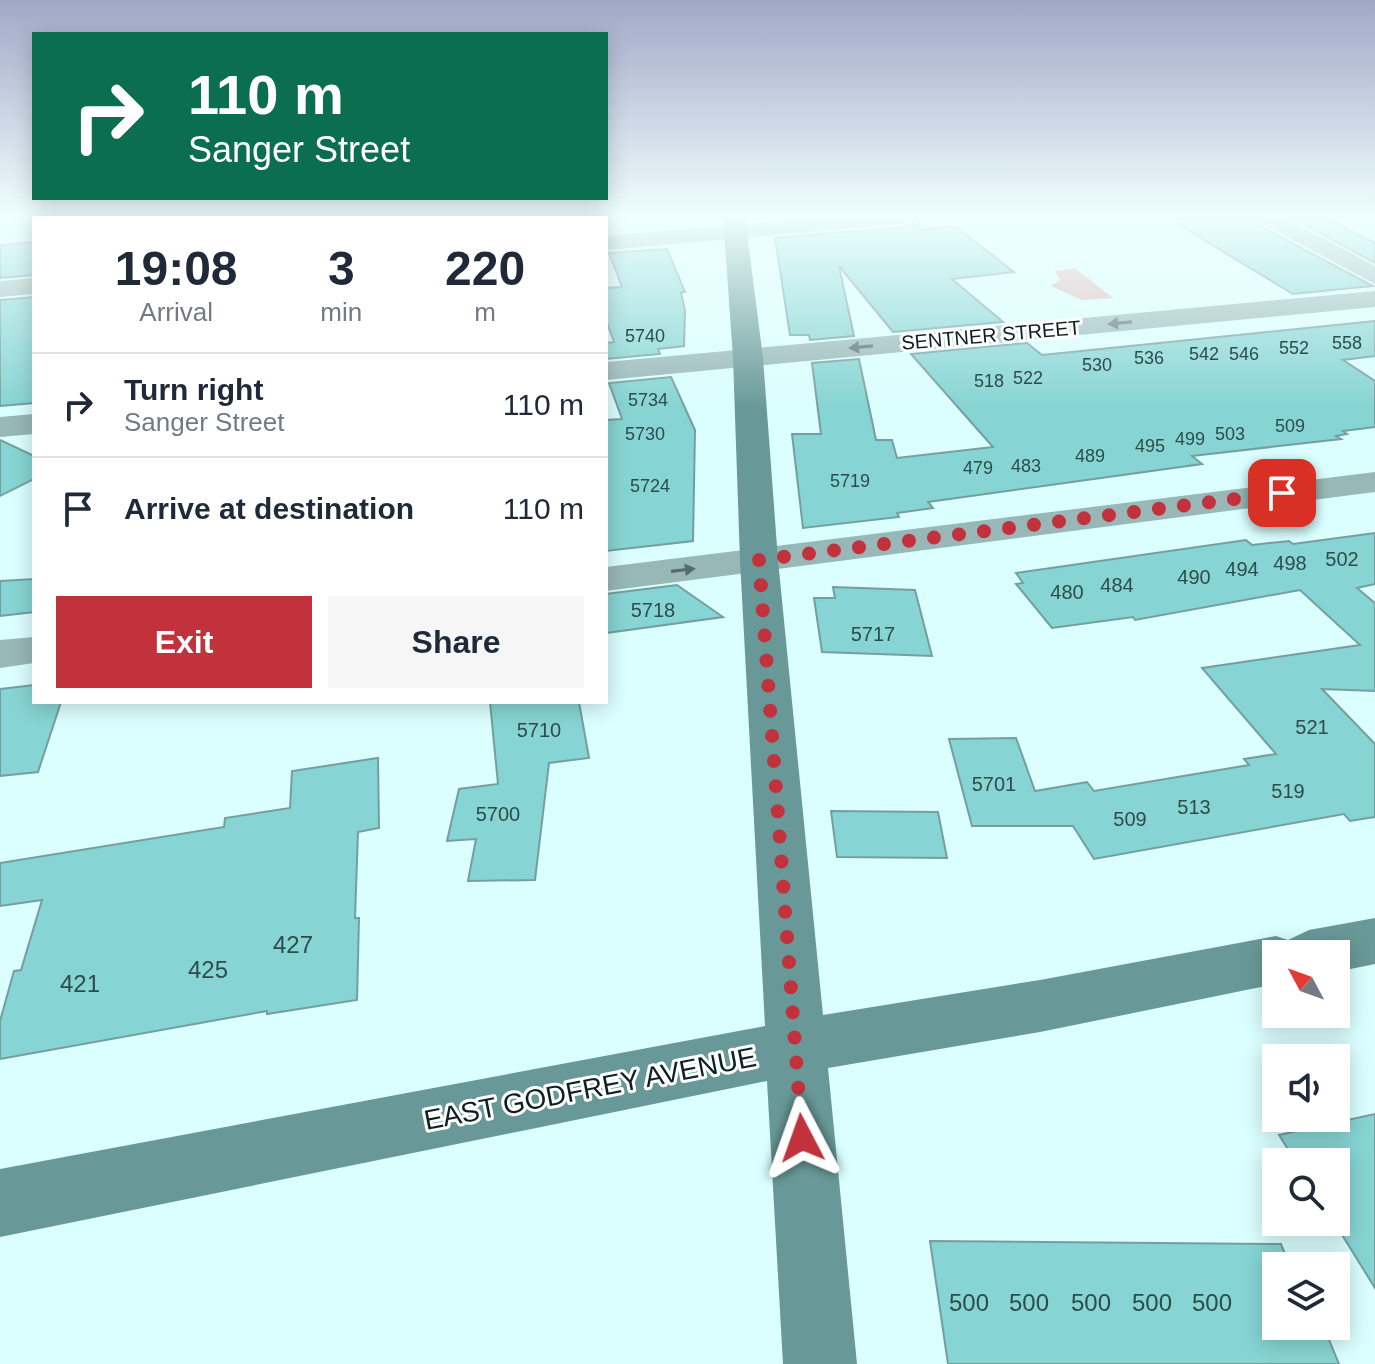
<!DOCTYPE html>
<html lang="en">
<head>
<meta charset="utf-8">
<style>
	body { margin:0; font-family:Helvetica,sans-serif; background:#f6f6f7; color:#1f2937; height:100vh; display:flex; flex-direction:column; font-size:30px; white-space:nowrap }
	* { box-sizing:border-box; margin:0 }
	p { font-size:26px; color:#747a83 }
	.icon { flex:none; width:44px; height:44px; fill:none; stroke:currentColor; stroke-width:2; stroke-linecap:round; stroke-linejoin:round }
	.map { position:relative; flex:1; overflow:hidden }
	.side { position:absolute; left:32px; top:216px; width:576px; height:488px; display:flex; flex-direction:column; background:#fff; border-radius:0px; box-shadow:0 4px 20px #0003 }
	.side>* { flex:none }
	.top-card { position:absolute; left:32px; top:32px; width:576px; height:168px; border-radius:0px; box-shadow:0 4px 20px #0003; background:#0b6e4f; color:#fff; overflow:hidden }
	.needle { width:52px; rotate:311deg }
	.fabs { position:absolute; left:1262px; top:940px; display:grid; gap:16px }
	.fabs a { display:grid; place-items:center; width:88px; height:88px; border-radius:0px; background:#fff; box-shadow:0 4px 20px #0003; font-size:40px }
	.pin { position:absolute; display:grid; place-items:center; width:68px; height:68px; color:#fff; margin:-34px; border-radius:16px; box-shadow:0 4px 12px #0006 }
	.me { position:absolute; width:88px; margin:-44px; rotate:356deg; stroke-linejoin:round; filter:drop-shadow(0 0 6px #0008) }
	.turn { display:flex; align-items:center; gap:28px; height:168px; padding:0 24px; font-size:36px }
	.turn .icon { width:104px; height:104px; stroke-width:2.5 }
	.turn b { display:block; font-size:56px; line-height:68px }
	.eta { display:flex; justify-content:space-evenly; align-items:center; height:136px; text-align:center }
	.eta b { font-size:48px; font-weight:700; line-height:56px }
	.primary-button { display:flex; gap:16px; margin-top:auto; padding:16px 24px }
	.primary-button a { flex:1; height:92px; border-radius:0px; background:#c2323d; color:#fff; font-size:32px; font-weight:700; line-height:92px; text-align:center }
	.primary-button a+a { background:#f6f6f7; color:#1f2937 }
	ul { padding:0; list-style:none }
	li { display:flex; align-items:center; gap:24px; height:104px; padding:0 24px; border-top:2px solid #e0e1e3 }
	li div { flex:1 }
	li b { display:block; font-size:30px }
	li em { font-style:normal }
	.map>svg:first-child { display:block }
</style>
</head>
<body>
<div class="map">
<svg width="1375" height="1364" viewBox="0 0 1375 1364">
	<rect width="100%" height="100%" fill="#dbfefe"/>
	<path fill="#e0b6b4" d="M1075,268L1113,298L1082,300L1051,286L1060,280L1055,271Z"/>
	<g fill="#86d4d3" stroke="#759f9f" stroke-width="2">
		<path d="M915,217H919V230L955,226L1014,272L952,279L1003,322L893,332L839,266L854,336L810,340L809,335H790L775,238L902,227L912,224Z"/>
		<path d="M1166,217H1253L1258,225L1373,286L1293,294Z"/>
		<path d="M1290,217H1325L1375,243V263Z"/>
		<path d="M34,242V275L0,278V245Z"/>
		<path d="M667,249L685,292H681L685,311L684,346L658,349L660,354L606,359V343L614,342L606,320V288L622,287L609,253Z"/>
		<path d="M34,297V403L0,406V300Z"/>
		<path d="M1375,321V356L1343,360L1375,381V427L1343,431L1347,434L1336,436L1341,439L1192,456L1202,464L928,502L933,508L897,513L899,517L803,528L792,434H821L812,363L859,359L876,440H892L897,458L993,447L911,354L1027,343L1042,355Z"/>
		<path d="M671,377L695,430L693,541L606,551V420L622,419L609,383Z"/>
		<path d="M0,440L34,456V479L0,496Z"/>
		<path d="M1375,533V584L1357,588L1375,603V691L1322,689L1375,744V817L1350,821L1344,814L1094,859L1073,826H972L949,739L1016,738L1035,791L1087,782L1094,791L1249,765L1244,759L1276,754L1202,668L1360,645L1300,590L1135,620L1133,617L1052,628L1016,584L1023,583L1016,573L1246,540L1252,545L1289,541L1293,544Z"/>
		<path d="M34,579V612L0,616V581Z"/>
		<path d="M677,585L723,617L606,633V594Z"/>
		<path d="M833,587L915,590L932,656L822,652L814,598H835Z"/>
		<path d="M34,685V702H61L38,772L0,776V689Z"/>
		<path d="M490,702H579L589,758L549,763L535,880L468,881L476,839L447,841L459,789L498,784Z"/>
		<path d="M378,758L379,828L358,832L355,918H359L357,1000L267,1014V1011L0,1059V1021L14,971L21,970L42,900L0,906V863L224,827L225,818L290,808L292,771Z"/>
		<path d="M831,811L938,812L947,858L837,857Z"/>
		<path d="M1375,1114V1288L1334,1222L1336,1162H1296L1279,1135Z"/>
		<path d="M930,1241L1281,1244L1290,1266H1276V1326H1313L1315,1330H1325L1339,1364H948Z"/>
	</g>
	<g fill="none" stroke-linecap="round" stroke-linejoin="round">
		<g fill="#98b7b7" fill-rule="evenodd">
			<path d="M823,217H912L909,222L901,224L606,250V236Z"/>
			<path d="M1256,217H1284L1375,266V284L1259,222Z"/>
			<path d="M34,278V294L0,297V281Z"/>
			<path d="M1375,291V307L606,380V362Z"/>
			<path d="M34,414V434L0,437V417Z"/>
			<path d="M1375,472V492L606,591V567Z"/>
			<path d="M34,637V663L0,668V640Z"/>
		</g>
		<path fill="#689998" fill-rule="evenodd" d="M723,217H745L763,358L778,560L823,1015L1040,980L1276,936L1288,940L1309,930L1375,918V964L1336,972V954H1276V984L1040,1032L828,1068L857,1364H783L767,1081L0,1237V1169L765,1026L740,560L733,358Z"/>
	</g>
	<defs><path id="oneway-solid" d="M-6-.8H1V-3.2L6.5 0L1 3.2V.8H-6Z" transform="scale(2)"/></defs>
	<g fill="#546c6c">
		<use href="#oneway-solid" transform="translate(1120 323) rotate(175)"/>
		<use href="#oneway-solid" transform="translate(861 347) rotate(175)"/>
		<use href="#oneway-solid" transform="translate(683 570) rotate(-7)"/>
	</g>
	<linearGradient id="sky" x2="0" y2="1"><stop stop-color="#a1a8c6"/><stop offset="0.53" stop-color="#efffff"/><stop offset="1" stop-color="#efffff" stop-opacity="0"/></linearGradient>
	<rect width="1375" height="408" fill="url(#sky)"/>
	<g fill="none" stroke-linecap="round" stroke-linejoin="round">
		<path stroke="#c2323d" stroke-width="14" stroke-dasharray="0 25.2" d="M802,1138L759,560L1282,493"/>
	</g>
	<g text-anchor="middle" stroke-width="6" stroke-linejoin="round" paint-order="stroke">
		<g font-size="18" fill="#2d4d4d">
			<text x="645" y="342">5740</text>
			<text x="1347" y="349">558</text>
			<text x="1294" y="354">552</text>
			<text x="1204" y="360">542</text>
			<text x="1244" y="360">546</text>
			<text x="1149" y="364">536</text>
			<text x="1097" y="371">530</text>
			<text x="1028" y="384">522</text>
			<text x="989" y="387">518</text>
			<text x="648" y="406">5734</text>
			<text x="1290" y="432">509</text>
			<text x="645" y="440">5730</text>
			<text x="1230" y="440">503</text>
			<text x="1190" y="445">499</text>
			<text x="1150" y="452">495</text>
			<text x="1090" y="462">489</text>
			<text x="1026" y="472">483</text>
			<text x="978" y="474">479</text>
			<text x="850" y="487">5719</text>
			<text x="650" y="492">5724</text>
		</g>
		<g font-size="20" fill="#0f2020" stroke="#fff">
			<text transform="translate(991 335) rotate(-5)" y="7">SENTNER STREET</text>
		</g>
		<g font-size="20" fill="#2d4d4d">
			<text x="1342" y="566">502</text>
			<text x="1290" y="570">498</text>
			<text x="1242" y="576">494</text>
			<text x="1194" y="584">490</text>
			<text x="1117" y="592">484</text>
			<text x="1067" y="599">480</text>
			<text x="653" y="617">5718</text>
			<text x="873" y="641">5717</text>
			<text x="1312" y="734">521</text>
			<text x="539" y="737">5710</text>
			<text x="994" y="791">5701</text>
			<text x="1288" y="798">519</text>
			<text x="1194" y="814">513</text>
			<text x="498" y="821">5700</text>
			<text x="1130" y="826">509</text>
		</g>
		<g font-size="24" fill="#2d4d4d">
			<text x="293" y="953">427</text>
			<text x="208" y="978">425</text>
			<text x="80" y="992">421</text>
			<text x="969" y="1311">500</text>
			<text x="1029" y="1311">500</text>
			<text x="1091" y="1311">500</text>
			<text x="1152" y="1311">500</text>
			<text x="1212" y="1311">500</text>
		</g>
		<g font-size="28" fill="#0f2020" stroke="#fff">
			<text transform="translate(590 1088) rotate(-11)" y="10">EAST GODFREY AVENUE</text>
		</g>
	</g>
</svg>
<div class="fabs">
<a><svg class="needle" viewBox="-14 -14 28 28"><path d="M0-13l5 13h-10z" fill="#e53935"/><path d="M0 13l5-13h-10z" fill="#747a83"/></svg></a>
<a><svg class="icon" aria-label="sound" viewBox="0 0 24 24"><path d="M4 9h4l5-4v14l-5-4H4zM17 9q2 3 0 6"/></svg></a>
<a><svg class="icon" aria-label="search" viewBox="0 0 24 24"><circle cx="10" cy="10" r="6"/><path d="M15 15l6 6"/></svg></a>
<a><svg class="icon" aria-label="layers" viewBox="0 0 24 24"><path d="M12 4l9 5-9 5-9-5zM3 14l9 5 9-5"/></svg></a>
</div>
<div class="pin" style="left:1282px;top:493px;background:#d93025"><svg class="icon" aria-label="arrive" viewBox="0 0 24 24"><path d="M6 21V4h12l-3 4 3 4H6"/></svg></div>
<svg class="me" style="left:802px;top:1138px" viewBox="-20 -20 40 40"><path d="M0-17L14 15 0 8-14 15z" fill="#c2323d" stroke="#fff" stroke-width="4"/></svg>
<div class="top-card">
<div class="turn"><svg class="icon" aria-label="right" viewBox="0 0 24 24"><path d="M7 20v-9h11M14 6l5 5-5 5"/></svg><div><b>110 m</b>Sanger Street</div></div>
</div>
<section class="side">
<div class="eta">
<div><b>19:08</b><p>Arrival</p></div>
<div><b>3</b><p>min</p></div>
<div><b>220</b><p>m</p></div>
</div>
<ul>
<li><svg class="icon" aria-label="right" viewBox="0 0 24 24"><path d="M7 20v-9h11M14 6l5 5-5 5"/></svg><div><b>Turn right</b><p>Sanger Street</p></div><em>110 m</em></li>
<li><svg class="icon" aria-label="arrive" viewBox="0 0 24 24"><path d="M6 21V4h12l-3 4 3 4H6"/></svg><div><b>Arrive at destination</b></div><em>110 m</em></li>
</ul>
<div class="primary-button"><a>Exit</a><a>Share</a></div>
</section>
</div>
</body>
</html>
